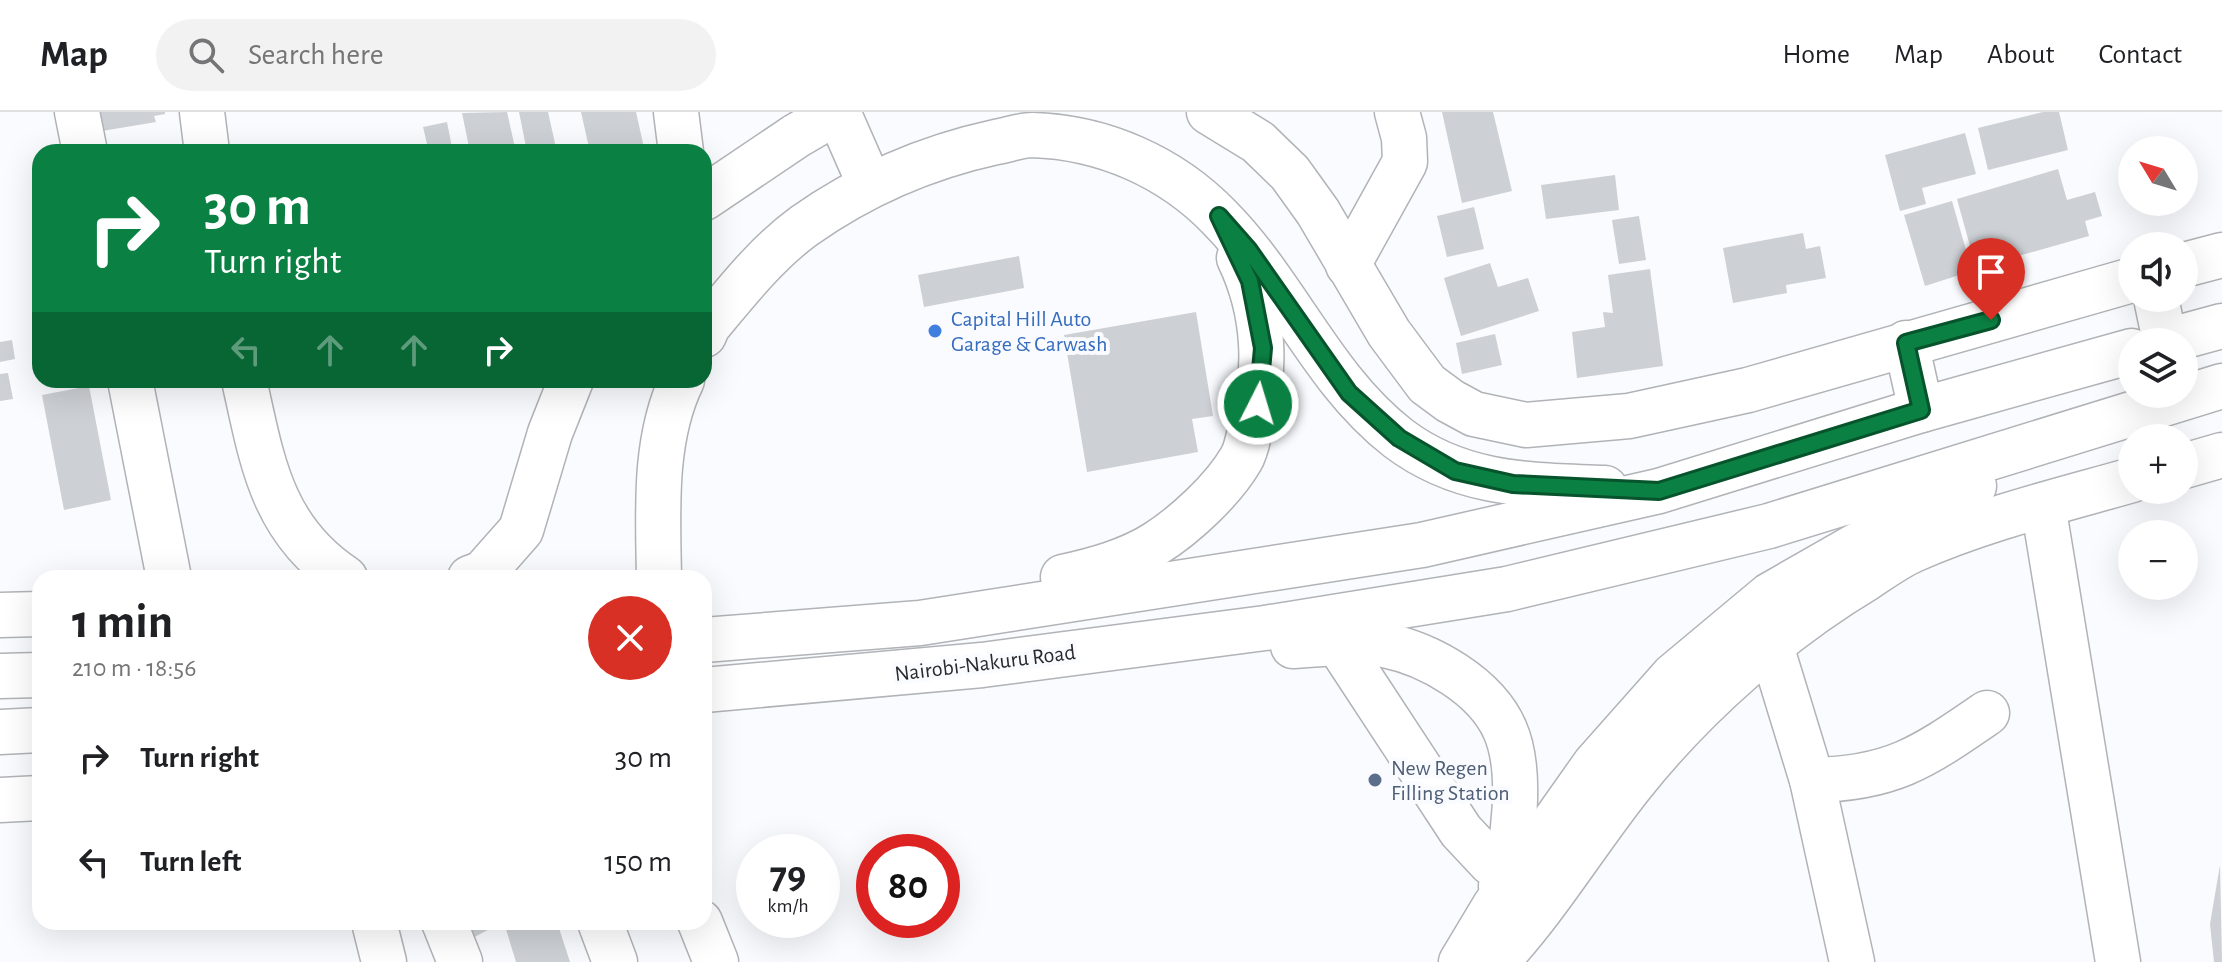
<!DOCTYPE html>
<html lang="en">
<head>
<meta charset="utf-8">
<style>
	body { margin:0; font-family:"Alegreya Sans",sans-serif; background:#f2f2f2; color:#202124; height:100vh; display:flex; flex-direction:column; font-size:30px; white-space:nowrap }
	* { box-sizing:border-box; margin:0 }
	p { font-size:26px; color:#757577 }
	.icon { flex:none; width:44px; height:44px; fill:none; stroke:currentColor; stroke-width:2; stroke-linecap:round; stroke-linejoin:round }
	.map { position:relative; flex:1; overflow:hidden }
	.panel { position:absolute; left:32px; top:458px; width:680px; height:360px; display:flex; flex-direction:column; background:#fff; border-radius:24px; box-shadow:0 8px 32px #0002 }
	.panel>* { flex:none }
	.guide { position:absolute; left:32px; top:32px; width:680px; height:244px; border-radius:24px; box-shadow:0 8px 32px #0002; background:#0b8043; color:#fff; overflow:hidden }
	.needle { width:52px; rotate:308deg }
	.tools { position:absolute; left:2118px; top:24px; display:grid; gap:16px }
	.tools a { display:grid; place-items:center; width:80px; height:80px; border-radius:50%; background:#fff; box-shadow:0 8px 32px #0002; font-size:40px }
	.speed { position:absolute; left:736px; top:722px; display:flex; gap:16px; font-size:40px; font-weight:700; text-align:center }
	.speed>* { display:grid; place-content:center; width:104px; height:104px; border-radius:50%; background:#fff; box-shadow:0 8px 32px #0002; line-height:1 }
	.speed small { font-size:20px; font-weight:400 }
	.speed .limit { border:12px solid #d22; background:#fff; color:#111 }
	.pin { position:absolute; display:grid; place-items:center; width:68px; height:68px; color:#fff; margin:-82px -34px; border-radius:50% 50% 50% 0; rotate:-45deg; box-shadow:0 0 8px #0007 }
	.pin .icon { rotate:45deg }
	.me { position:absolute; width:88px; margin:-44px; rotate:5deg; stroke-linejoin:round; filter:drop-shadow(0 0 6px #0008) }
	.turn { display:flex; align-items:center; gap:28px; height:168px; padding:0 40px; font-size:36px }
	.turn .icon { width:104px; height:104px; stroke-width:2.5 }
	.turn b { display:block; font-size:56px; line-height:68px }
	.lanes { display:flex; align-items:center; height:76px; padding:0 40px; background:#0003; justify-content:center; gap:40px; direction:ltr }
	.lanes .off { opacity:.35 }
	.round { display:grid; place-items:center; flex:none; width:84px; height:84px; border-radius:42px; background:#f2f2f2 }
	.summary { display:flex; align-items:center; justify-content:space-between; height:136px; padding:0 40px }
	h1 { font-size:48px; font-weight:700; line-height:60px }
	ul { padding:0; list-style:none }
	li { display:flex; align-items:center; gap:24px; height:104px; padding:0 40px }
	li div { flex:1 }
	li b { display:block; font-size:30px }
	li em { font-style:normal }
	header { display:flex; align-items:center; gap:48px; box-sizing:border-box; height:112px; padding:0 40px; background:#fff; border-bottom:2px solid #e0e0e0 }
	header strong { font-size:38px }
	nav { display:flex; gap:44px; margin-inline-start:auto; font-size:28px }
	.search { width:560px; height:72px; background:#f2f2f2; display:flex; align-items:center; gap:20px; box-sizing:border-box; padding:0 28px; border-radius:44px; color:#757577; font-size:30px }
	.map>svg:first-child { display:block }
</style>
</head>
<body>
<header>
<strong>Map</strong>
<div class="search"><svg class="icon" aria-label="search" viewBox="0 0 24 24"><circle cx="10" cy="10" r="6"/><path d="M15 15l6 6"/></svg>Search here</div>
<nav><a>Home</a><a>Map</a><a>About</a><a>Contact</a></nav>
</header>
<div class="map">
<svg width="2222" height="850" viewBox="0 0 2222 850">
	<rect width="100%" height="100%" fill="#f9fbff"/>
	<g fill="#cdd0d4">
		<path d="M99,0H165V2L154,4L156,10L102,19Z"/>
		<path d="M507,0L516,40H470L462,1Z"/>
		<path d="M519,0H548L557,40H527Z"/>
		<path d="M581,0H636L645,40H590Z"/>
		<path d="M1442,0H1493L1512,79L1462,91Z"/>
		<path d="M2043,0H2059L2068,38L1988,58L1978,16Z"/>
		<path d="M447,10L453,40H429L423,15Z"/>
		<path d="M1965,21L1976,62L1922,76L1926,92L1900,99L1885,43Z"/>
		<path d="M2058,57L2067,88L2095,80L2102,104L2085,109L2089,124L1976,156L1957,87Z"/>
		<path d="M1615,63L1619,98L1546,107L1541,73Z"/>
		<path d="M1952,89L1972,159L1925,174L1904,103Z"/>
		<path d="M1474,95L1484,137L1447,145L1437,104Z"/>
		<path d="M1639,104L1646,148L1619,152L1612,108Z"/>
		<path d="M1803,121L1806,137L1820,134L1826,166L1786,173L1787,181L1733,191L1723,136Z"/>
		<path d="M1019,144L1024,176L924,195L918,163Z"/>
		<path d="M1490,151L1498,175L1528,166L1539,199L1461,224L1444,166Z"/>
		<path d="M1650,157L1663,254L1577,266L1572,220L1605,215L1603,200L1613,201L1608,163Z"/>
		<path d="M1196,200L1213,304L1192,307L1198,340L1087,360L1064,223Z"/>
		<path d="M1495,222L1502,253L1462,262L1456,231Z"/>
		<path d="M12,228L15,247L0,250V230Z"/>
		<path d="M8,261L13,287L0,289V262Z"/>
		<path d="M89,274L111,388L64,398L42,283Z"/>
		<path d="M2220,753L2222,850H2214L2210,812Z"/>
		<path d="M449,810H494L495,814L458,834Z"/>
		<path d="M516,810H557L570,850H516L505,814Z"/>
	</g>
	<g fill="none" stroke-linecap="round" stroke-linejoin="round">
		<defs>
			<g id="minor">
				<path d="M77,0L85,40"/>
				<path d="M202,0L207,40"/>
				<path d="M676,0L681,40"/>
				<path d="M838,0L870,73"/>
				<path d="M1209,0L1258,30L1290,61L1318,100L1389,221L1427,272L1450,289L1474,302L1526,313L1629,304L1748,278L2132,168"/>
				<path d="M704,86L796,24L837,0"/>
				<path d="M1348,153L1405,50L1404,26L1397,0"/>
				<path d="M2184,153L2222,143"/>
				<path d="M2156,186L2165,229"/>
				<path d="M1906,231L1921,298"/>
				<path d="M130,268L169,466"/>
				<path d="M244,268C262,348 271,417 345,466"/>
				<path d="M2184,354L2222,343"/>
				<path d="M2043,393L2118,850"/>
				<path d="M470,466L483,461L521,418L550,321L571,268"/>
				<path d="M0,503L40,502"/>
				<path d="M1339,533L1461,719L1491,751L1505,759"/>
				<path d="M1771,534L1812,668L1852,850"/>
				<path d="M1812,668C1892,667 1923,645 1987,601"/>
				<path d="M0,688L40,686"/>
				<path d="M374,810L384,850"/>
				<path d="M444,810L460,850"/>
				<path d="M600,810L615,850"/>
				<path d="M1496,850C1547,796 1585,731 1632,672C1695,593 1780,518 1867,466C1882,456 1897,445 1913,438C1983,407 2058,389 2132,368"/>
			</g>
			<g id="highway">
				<path d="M704,223L708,214C738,178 767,141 804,114C862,73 927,45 996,30C1008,28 1021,23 1032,23C1103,25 1171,55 1220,106C1287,174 1322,267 1398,326C1461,374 1530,373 1605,376"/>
				<path d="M2163,230L2222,214"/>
				<path d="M1063,465C1094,458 1128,449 1155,432C1185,413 1223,378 1241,347C1246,339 1248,327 1250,318C1268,261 1265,200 1239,146"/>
				<path d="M659,466C658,401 653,328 682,268"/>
				<path d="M704,528L920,511L1422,433L1659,379L1921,298L2132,239"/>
				<path d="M1293,534C1317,532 1361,529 1384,533C1429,542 1486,574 1505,618C1523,659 1514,733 1501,774"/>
				<path d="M0,564L40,563"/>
				<path d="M704,578L982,553L1265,516L1507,477L1769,414L2222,274"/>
				<path d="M0,620L40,618"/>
				<path d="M700,810L716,850"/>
				<path d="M1461,850L1494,795L1595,652L1673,564L1770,483L1896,411L1974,374"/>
			</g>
		</defs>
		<use href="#minor" stroke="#b1b3b7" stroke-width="47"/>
		<use href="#highway" stroke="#b1b3b7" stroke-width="47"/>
		<use href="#minor" stroke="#fff" stroke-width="44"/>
		<use href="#highway" stroke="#fff" stroke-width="44"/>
	</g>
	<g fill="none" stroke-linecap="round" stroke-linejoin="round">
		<defs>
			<path id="route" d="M1258,292L1263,236L1250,169L1219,104L1248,137L1349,281L1399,326L1455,359L1513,372L1659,379L1921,298L1906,231L1991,208"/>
		</defs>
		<use href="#route" stroke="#07532c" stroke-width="20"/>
		<use href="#route" stroke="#0b8043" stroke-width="14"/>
	</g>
	<circle fill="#3f7fe0" stroke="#f9fbff" stroke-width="3" cx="935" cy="219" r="8"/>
	<circle fill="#5c6f8a" stroke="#f9fbff" stroke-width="3" cx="1375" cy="668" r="8"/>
	<g text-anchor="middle" stroke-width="8" stroke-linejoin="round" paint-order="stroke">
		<g font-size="22" fill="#366cbe" stroke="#f9fbff" text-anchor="start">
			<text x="951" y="214">Capital Hill Auto<tspan x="951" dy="25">Garage &amp; Carwash</tspan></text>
		</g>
		<g font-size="22" fill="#2a2a2c" stroke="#f9fbff">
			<text transform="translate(985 550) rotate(-7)" y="8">Nairobi-Nakuru Road</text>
		</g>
		<g font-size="22" fill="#4e5e75" stroke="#f9fbff" text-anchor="start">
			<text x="1391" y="663">New Regen<tspan x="1391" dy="25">Filling Station</tspan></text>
		</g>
	</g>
</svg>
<div class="tools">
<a><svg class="needle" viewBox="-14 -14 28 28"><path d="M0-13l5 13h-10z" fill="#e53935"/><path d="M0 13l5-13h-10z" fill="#757577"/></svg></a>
<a><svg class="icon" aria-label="sound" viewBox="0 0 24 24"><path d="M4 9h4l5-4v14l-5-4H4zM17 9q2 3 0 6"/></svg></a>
<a><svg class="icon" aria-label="layers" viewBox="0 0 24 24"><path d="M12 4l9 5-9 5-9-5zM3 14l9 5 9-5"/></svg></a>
<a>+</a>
<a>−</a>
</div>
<div class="speed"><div>79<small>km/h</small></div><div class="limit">80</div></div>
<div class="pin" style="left:1991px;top:208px;background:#d93025"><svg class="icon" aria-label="arrive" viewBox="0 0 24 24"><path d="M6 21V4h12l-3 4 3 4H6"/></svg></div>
<svg class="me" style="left:1258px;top:292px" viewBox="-20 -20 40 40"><circle r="17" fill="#0b8043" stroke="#fff" stroke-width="3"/><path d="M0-11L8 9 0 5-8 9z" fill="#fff"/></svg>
<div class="guide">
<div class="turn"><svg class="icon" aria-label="right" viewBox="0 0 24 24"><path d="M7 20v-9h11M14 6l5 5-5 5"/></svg><div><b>30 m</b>Turn right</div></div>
<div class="lanes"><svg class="icon off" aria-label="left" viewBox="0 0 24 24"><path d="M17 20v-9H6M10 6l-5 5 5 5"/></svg><svg class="icon off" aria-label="ahead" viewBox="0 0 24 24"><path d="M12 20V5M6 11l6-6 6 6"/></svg><svg class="icon off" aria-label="ahead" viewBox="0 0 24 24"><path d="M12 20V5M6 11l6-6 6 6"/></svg><svg class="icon" aria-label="right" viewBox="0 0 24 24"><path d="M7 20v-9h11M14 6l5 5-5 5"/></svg></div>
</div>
<section class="panel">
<div class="summary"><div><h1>1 min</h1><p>210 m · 18:56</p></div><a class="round" style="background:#d93025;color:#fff"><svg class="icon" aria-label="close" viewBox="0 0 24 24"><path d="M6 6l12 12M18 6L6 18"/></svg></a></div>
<ul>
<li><svg class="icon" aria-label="right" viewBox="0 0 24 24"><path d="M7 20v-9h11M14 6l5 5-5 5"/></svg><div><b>Turn right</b></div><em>30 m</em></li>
<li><svg class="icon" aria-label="left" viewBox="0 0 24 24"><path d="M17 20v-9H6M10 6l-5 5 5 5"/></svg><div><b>Turn left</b></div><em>150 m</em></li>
</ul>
</section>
</div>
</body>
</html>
